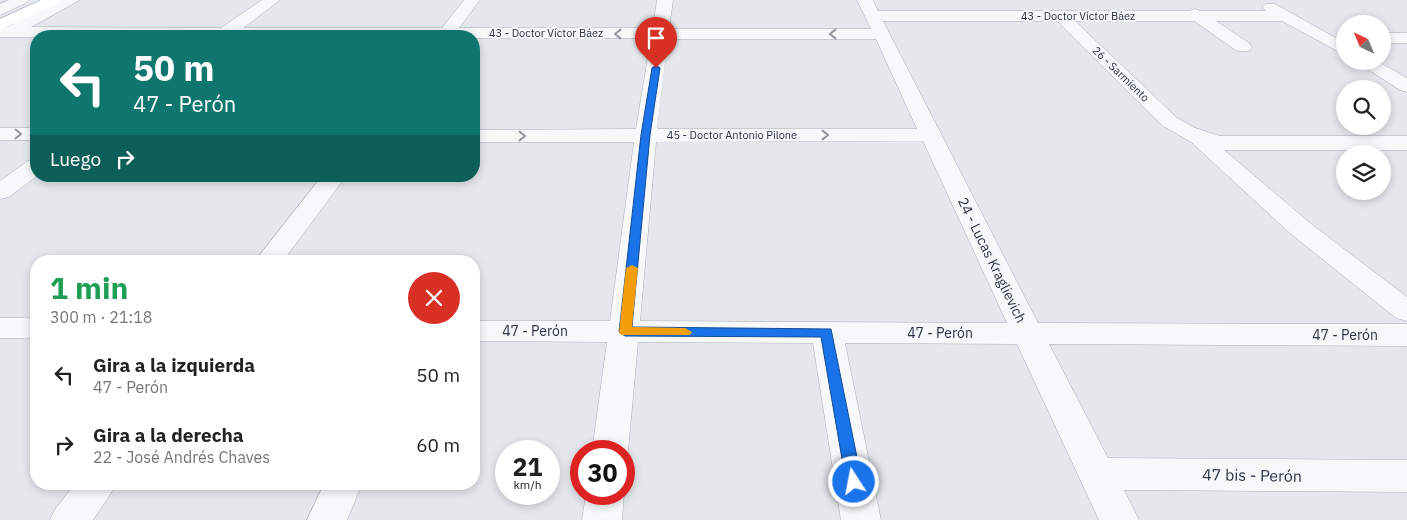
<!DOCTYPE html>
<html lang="es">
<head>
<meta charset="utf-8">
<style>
	body { margin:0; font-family:"IBM Plex Sans",sans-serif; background:#f2f2f2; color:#222; height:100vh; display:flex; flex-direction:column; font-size:19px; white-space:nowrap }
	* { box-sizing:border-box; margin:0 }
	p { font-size:16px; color:#767676 }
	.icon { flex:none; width:28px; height:28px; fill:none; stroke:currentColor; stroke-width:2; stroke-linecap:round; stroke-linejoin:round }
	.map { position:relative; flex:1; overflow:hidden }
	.details { position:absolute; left:30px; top:255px; width:450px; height:235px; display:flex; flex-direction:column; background:#fff; border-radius:20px; box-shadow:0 2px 8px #0003 }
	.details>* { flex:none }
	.hud { position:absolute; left:30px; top:30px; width:450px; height:152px; border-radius:20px; box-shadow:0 2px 8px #0003; background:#0f766e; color:#fff; overflow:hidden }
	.needle { width:32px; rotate:316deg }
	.tools { position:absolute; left:1336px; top:15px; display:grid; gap:10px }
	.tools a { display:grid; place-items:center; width:55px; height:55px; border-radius:50%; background:#fff; box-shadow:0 2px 8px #0003; font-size:25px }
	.speed { position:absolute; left:495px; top:440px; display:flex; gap:10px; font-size:25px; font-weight:700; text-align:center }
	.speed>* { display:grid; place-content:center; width:65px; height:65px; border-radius:50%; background:#fff; box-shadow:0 2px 8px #0003; line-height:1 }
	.speed small { font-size:12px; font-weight:400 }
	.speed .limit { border:8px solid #d22; background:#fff; color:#111 }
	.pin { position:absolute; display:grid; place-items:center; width:42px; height:42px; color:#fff; margin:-51px -21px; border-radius:50% 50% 50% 0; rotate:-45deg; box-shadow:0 0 5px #0007 }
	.pin .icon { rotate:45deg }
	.me { position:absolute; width:55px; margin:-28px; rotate:349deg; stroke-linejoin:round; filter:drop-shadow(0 0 4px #0008) }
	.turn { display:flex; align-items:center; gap:18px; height:105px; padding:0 20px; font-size:22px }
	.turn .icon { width:65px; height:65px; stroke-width:2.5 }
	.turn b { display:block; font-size:35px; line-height:42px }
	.then { display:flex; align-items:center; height:48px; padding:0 20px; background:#0003; gap:10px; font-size:19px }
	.round { display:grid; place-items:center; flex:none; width:52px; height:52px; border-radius:26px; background:#f2f2f2 }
	.summary { display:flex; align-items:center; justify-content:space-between; height:85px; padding:0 20px }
	h1 { font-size:30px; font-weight:800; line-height:38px; color:#1e9e55 }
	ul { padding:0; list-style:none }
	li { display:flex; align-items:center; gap:15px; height:70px; padding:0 20px }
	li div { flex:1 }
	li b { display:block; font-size:19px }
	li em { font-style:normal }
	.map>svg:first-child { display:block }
</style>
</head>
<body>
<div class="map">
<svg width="1407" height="520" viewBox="0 0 1407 520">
	<rect width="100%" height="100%" fill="#e4e7ec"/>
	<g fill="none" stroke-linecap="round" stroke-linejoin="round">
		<defs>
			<g id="minor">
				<path d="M9,0H29L26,3L0,15V4Z"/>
				<path d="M60,0H80L31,27L221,28L262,0H280L243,28H442L464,0H480L459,28H653L657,0H673L669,29H871L857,0H873L878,11H1189L1195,9L1201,11H1266L1262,7L1265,4H1275L1345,43V55L1282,21H1216L1249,43L1252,47L1249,51H1237L1194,21H1075L1177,118L1195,128L1220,136H1407V150H1224L1310,223L1407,297V321L1396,318L1291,234L1191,142L1163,126L1057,21H883L1038,323L1407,324V346L1049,344L1108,458L1407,460V492L1124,490L1139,520H1099L1017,344L845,343L881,520H841L813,343L638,342L628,451L624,460V451H592L607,342L474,341V321H610L634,142H474V130L636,129L651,38H474V36L0,37V27H7ZM668,39H876L917,129H657ZM923,141L1007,323L640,321L656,142Z"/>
				<rect x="1382" y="33" width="25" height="10"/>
				<path d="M1355,61H1377L1407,78V92L1400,90Z"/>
				<rect x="0" y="128" width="36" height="12"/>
				<path d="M36,159L37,176L9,197L0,199V181L28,161Z"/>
				<path d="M322,176H346L283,261H255Z"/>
				<rect x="0" y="318" width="36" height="20"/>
				<path d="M75,484H117L93,520H50L56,508Z"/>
				<path d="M324,484H362L347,520H307Z"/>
				<path d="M624,493V494L622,520H582L586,494Z"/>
			</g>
			<path id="major" d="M41,0H61L58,3L0,30V19Z"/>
		</defs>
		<use href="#minor" stroke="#a9aeb7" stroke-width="1"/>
		<use href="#major" stroke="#a3abb8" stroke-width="1"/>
		<use href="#minor" fill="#f7f8fa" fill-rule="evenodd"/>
		<use href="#major" fill="#fff" fill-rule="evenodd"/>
	</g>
	<defs><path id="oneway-chevron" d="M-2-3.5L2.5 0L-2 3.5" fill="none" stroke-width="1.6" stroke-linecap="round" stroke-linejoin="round" transform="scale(1.25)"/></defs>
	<g stroke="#9196a0">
		<use href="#oneway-chevron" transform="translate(618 34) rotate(-180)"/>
		<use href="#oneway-chevron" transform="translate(833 34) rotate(-180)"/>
		<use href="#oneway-chevron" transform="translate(18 134) rotate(1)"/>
		<use href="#oneway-chevron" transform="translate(825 135)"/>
		<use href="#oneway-chevron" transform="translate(522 136)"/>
	</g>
	<path fill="#1a73e8" stroke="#114b97" d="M656,65L660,68L650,135L632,327L831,329L862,482L860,487L854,489L849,487L846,482L821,337L625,336L619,332L641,135L652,68Z"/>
	<path fill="#f59e0b" d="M632,265L638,268L632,327L685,328L692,332L690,335H621L619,332L626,268Z"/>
	<g text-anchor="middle" stroke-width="4" stroke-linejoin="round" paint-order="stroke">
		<g font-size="11" fill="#2b3445" stroke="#f4f6f9">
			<text x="1078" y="20">43 - Doctor Víctor Báez</text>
			<text x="546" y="37">43 - Doctor Víctor Báez</text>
			<text transform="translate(1121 74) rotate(44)" y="4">26 - Sarmiento</text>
			<text x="732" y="139">45 - Doctor Antonio Pilone</text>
		</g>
		<g font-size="14" fill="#2b3445" stroke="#f4f6f9">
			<text transform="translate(992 260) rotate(64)" y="5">24 - Lucas Kraglievich</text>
			<text x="535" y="336">47 - Perón</text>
			<text x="940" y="338">47 - Perón</text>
			<text x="1345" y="340">47 - Perón</text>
		</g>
		<g font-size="16" fill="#2b3445" stroke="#f4f6f9">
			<text transform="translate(1252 475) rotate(1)" y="6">47 bis - Perón</text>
		</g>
	</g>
</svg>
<div class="tools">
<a><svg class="needle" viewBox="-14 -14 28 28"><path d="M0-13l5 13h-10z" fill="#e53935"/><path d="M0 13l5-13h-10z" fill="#767676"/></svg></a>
<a><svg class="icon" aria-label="search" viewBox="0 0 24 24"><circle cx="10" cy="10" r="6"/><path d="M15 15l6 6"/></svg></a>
<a><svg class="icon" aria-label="layers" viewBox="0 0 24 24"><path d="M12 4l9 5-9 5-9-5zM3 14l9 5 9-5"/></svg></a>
</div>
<div class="speed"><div>21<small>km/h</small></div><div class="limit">30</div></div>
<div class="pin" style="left:656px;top:68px;background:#d93025"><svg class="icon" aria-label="arrive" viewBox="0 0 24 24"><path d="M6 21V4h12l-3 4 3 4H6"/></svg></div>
<svg class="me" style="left:854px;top:482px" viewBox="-20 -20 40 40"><circle r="17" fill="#1a73e8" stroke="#fff" stroke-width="3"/><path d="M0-11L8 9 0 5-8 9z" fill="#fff"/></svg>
<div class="hud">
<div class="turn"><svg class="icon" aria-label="left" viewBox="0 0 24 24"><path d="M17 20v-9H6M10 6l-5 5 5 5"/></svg><div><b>50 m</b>47 - Perón</div></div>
<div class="then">Luego<svg class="icon" aria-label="right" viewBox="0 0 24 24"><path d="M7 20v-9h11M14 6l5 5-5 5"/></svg></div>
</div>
<section class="details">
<div class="summary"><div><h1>1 min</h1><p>300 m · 21:18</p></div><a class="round" style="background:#d93025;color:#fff"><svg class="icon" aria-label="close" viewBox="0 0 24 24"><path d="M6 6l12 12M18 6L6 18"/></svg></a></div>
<ul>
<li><svg class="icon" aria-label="left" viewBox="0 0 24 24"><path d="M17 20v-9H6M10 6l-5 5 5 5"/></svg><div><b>Gira a la izquierda</b><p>47 - Perón</p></div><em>50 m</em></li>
<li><svg class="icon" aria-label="right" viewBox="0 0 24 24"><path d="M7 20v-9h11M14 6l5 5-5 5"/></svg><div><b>Gira a la derecha</b><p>22 - José Andrés Chaves</p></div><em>60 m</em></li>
</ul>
</section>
</div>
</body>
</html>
